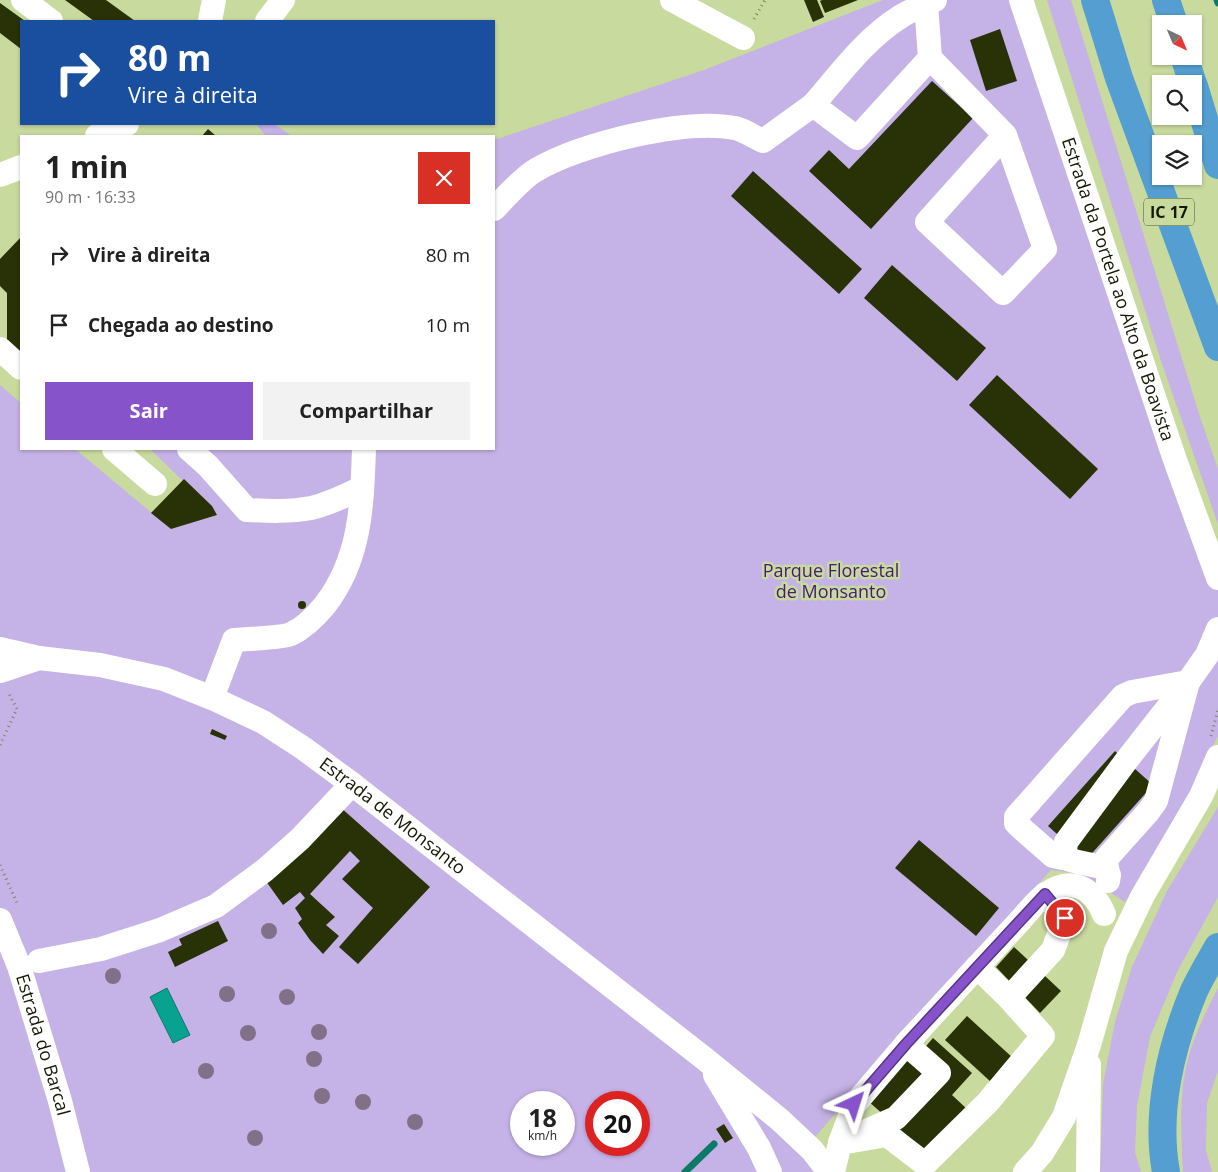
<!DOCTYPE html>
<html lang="pt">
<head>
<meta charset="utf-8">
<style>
	body { margin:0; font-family:"Open Sans",sans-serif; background:#f2f2f2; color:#222; height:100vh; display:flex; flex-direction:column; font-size:19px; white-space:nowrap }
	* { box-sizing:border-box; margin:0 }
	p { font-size:16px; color:#767676 }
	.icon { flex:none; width:28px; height:28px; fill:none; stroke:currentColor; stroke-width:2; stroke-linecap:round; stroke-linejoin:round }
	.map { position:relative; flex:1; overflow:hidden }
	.details { position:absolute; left:20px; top:135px; width:475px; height:315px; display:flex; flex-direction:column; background:#fff; border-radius:0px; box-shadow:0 1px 4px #0004 }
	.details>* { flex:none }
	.top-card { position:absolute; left:20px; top:20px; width:475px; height:105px; border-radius:0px; box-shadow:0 1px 4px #0004; background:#1a4fa0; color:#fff; overflow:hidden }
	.needle { width:32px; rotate:136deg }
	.fabs { position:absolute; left:1152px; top:15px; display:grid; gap:10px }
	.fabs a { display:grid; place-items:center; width:50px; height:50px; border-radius:0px; background:#fff; box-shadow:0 1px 4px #0004; font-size:25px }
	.speed { position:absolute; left:510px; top:1091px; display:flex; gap:10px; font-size:25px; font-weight:700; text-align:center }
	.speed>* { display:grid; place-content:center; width:65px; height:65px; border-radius:50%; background:#fff; box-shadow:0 1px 4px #0004; line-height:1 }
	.speed small { font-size:12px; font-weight:400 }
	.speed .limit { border:8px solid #d22; background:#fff; color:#111 }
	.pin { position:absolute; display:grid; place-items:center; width:42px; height:42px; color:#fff; margin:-21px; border:2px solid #fff; border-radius:50%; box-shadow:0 1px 5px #0007 }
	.me { position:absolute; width:55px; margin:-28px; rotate:41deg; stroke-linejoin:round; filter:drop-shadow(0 0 4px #0008) }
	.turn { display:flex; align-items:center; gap:18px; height:105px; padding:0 25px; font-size:22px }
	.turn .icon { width:65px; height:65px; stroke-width:2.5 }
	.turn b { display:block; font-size:35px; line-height:42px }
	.round { display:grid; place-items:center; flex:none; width:52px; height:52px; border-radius:0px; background:#f2f2f2 }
	.overview { display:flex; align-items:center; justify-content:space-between; height:85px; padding:0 25px }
	h1 { font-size:30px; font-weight:700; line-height:38px }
	.button { display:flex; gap:10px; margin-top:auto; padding:10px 25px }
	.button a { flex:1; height:58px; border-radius:0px; background:#8753cb; color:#fff; font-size:20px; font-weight:700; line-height:58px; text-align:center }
	.button a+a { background:#f2f2f2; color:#222 }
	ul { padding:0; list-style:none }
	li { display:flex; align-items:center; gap:15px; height:70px; padding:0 25px }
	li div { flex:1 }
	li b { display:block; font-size:19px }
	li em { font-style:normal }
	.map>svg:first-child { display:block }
</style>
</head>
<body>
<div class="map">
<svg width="1218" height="1172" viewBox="0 0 1218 1172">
	<rect width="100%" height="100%" fill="#c9da9e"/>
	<g fill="#c5b2e7" fill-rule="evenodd">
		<path d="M883,0H1010L1218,590V736L1183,806L1125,902L1081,874L1051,870L941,992L815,1137L826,1172H0V385L21,403V449H75L171,529L217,514L150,449H494V140L704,70ZM521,1102H564V1145H521ZM596,1102H639V1145H596Z"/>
		<path d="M1047,0H1071L1199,414L1218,469V524L1161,361Z"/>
		<path d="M256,124H274L292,136H266Z"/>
		<path d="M1218,807V897L1177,972L1150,1037L1137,1106L1135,1152L1141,1172H1100L1103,1084L1115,1022L1132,967L1167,891Z"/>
		<path d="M1218,988V1071L1207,1103L1206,1150L1212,1172H1183C1181,1133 1178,1086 1191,1049C1198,1028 1208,1007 1218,988Z"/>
	</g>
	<path fill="#08a390" stroke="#0c7a66" d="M167,988L190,1035L173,1043L150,997Z"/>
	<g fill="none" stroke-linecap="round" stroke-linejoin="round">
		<g stroke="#0c7a66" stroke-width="7">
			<path d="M1217,0L1218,3"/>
			<path d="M685,1172L714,1144"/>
		</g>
	</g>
	<g fill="#293206">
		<path d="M65,0H106L135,21H94Z"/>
		<path d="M804,0H817L824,17L813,22Z"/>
		<path d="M822,0H858L825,13L820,1Z"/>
		<path d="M0,3L25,21H21V49L0,33Z"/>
		<path d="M1000,29L1017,81L986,91L970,40Z"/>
		<path d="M932,81L973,118L871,229L809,171L829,150L849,169Z"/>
		<path d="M208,129L216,136H202Z"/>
		<path d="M753,171L862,269L839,294L731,196Z"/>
		<path d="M21,237V354L7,341V293L0,286V259Z"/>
		<path d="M892,265L986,348L957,381L864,298Z"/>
		<path d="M997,375L1098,469L1070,499L969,405Z"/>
		<path d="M184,479L212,506L217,515L171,529L151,513Z"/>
		<circle cx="302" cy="605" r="4"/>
		<path d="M212,729L227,736L225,740L210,734Z"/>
		<path d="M1115,751L1153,785L1086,860L1048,826Z"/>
		<path d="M339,806L430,887L358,964L339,947L373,908L342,879L360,861L350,851L310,894L335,917L326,925L339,936L323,954L310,940L298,923L302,919L295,908L305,898L300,892L283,905L263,877Z"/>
		<path d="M919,840L999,908L976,936L895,868Z"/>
		<path d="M218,921L228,941L175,967L168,952L182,945L179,939Z"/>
		<path d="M1014,947L1061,991L1040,1013L996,967Z"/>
		<path d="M967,1016L1013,1058L991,1082L945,1040Z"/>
		<path d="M933,1038L972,1073L952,1095L968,1110L928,1154L868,1101L908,1057L913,1061Z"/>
		<path d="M724,1124L733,1138L725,1143L716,1129Z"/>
	</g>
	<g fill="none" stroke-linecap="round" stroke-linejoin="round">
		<g stroke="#7a865a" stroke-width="3" stroke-dasharray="1 4" stroke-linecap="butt">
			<path d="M754,19L765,0"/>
			<path d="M1211,736L1218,710"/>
			<path d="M0,745L17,709L8,692"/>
			<path d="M0,865L17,903"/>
		</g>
		<g stroke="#fff" stroke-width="24">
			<path d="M23,0L51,21"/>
			<path d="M672,0L743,38"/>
			<path id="s1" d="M1021,0L1175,460L1218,578"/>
			<path d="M926,4L930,58L857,138L813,105C839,75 865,39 900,17C911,10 923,5 935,0"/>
			<path d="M210,21L214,0"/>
			<path d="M267,21L283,0"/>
			<path d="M930,58L1005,135L927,222L1003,293L1045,249L1005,135"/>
			<path d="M97,136L127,124"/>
			<path d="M0,175L21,167"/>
			<path d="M494,209C505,198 523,177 536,170C581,144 683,118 735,128C744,130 754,137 763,141L813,105"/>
			<path d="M0,349L21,368"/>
			<path d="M114,449L155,484"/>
			<path d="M189,449L208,466L247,510C268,511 290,512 311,508C329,504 346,495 362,488"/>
			<path id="s2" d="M0,649L39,658L100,665L164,679L212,698L263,722L303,748L352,784L705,1059L779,1119L812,1150L829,1172"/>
			<path d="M0,671L39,658"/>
			<path d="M212,698L234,640C246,639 282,638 291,634C304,628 316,616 325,605C361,558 362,505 364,449"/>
			<path d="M1068,859L1053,856L1020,827L1016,823V817L1123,696L1132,692L1188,682L1156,801L1148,812L1106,859L1107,869"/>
			<path d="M1108,881L1109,875L1107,869C1094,864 1081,864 1068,859L1065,851L1066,842L1126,761L1188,682L1207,655L1218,629"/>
			<path id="s3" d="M0,920L19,966L60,1101L78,1172"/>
			<path d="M39,961L101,949L160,930L216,906L265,870L300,839L352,784"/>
			<path d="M1009,998L1053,950L1065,918L1045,894"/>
			<path d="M715,1075L759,1148L770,1172"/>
			<path d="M862,1133L896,1118L939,1073L906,1044"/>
			<path d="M840,1143L854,1105L906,1044L977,967"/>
			<path d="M833,1172L840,1143L887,1135L925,1164L988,1102L1043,1036L1009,998L977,967C990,953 1003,939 1017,924C1026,915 1035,901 1046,894C1072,876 1093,888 1104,914"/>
			<path d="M1025,1172L1042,1153L1064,1117L1089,1045L1116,951L1143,895L1201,796L1218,757"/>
			<path d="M1088,1172L1089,1065"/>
		</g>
		<g stroke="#549ed1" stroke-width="28">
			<path d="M1095,0L1119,78L1218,347"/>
			<path d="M1166,0L1174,24"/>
			<path d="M1184,56L1193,84"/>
			<path d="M1194,86L1218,165"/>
			<path d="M1166,1172C1155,1112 1171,1046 1194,991C1201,976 1210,961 1218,947"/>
		</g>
	</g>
	<g fill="#817087">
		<circle cx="269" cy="931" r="8"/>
		<circle cx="113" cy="976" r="8"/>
		<circle cx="227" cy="994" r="8"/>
		<circle cx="287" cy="997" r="8"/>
		<circle cx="319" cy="1032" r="8"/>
		<circle cx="248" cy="1033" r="8"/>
		<circle cx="314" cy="1059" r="8"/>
		<circle cx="206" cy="1071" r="8"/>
		<circle cx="322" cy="1096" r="8"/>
		<circle cx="363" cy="1102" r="8"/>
		<circle cx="415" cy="1122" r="8"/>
		<circle cx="255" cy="1138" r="8"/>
	</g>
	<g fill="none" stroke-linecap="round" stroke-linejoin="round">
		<defs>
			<path id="route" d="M854,1104L906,1044L1045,894L1065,918"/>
		</defs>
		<use href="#route" stroke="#583684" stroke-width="12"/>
		<use href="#route" stroke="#8753cb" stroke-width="9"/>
	</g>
	<g text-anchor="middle" stroke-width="5" stroke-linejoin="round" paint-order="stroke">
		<rect fill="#c9da9e" stroke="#4a5332" stroke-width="1" x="1144" y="198.5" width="50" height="27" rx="4"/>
		<g font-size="16" font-weight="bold" fill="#141903">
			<text x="1169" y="218">IC 17</text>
		</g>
		<g font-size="18" fill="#141903" stroke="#c9da9e">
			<text dy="6" stroke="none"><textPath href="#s1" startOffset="305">Estrada da Portela ao Alto da Boavista</textPath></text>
			<text dy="6" stroke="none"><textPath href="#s2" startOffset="435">Estrada de Monsanto</textPath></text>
			<text dy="6" stroke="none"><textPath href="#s3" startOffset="132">Estrada do Barcal</textPath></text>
		</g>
		<g font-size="18" fill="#461a75" stroke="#c9da9e">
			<text x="831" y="577">Parque Florestal<tspan x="831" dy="21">de Monsanto</tspan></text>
		</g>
	</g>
</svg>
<div class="fabs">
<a><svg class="needle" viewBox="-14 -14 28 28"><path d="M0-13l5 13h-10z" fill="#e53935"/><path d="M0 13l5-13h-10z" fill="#767676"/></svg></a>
<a><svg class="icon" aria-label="search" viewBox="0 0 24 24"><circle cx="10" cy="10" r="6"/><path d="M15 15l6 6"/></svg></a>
<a><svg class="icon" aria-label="layers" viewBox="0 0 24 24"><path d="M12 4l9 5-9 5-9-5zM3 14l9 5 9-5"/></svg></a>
</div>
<div class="speed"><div>18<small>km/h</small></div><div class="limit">20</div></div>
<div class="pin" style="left:1065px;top:918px;background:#d93025"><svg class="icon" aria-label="arrive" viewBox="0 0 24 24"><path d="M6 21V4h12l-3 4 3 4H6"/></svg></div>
<svg class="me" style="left:854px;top:1104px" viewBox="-20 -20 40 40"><path d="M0-17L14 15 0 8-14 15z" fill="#8753cb" stroke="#fff" stroke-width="4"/></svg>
<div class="top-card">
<div class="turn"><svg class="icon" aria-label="right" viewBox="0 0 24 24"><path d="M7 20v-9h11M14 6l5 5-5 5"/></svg><div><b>80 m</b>Vire à direita</div></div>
</div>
<section class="details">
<div class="overview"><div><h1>1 min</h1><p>90 m · 16:33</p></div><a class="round" style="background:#d93025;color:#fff"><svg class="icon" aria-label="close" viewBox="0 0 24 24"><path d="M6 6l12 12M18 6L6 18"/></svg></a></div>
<ul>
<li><svg class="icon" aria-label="right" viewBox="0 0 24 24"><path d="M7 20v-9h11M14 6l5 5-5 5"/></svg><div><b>Vire à direita</b></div><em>80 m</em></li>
<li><svg class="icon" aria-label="arrive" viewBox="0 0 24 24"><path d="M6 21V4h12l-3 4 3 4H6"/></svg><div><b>Chegada ao destino</b></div><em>10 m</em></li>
</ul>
<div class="button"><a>Sair</a><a>Compartilhar</a></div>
</section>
</div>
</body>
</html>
